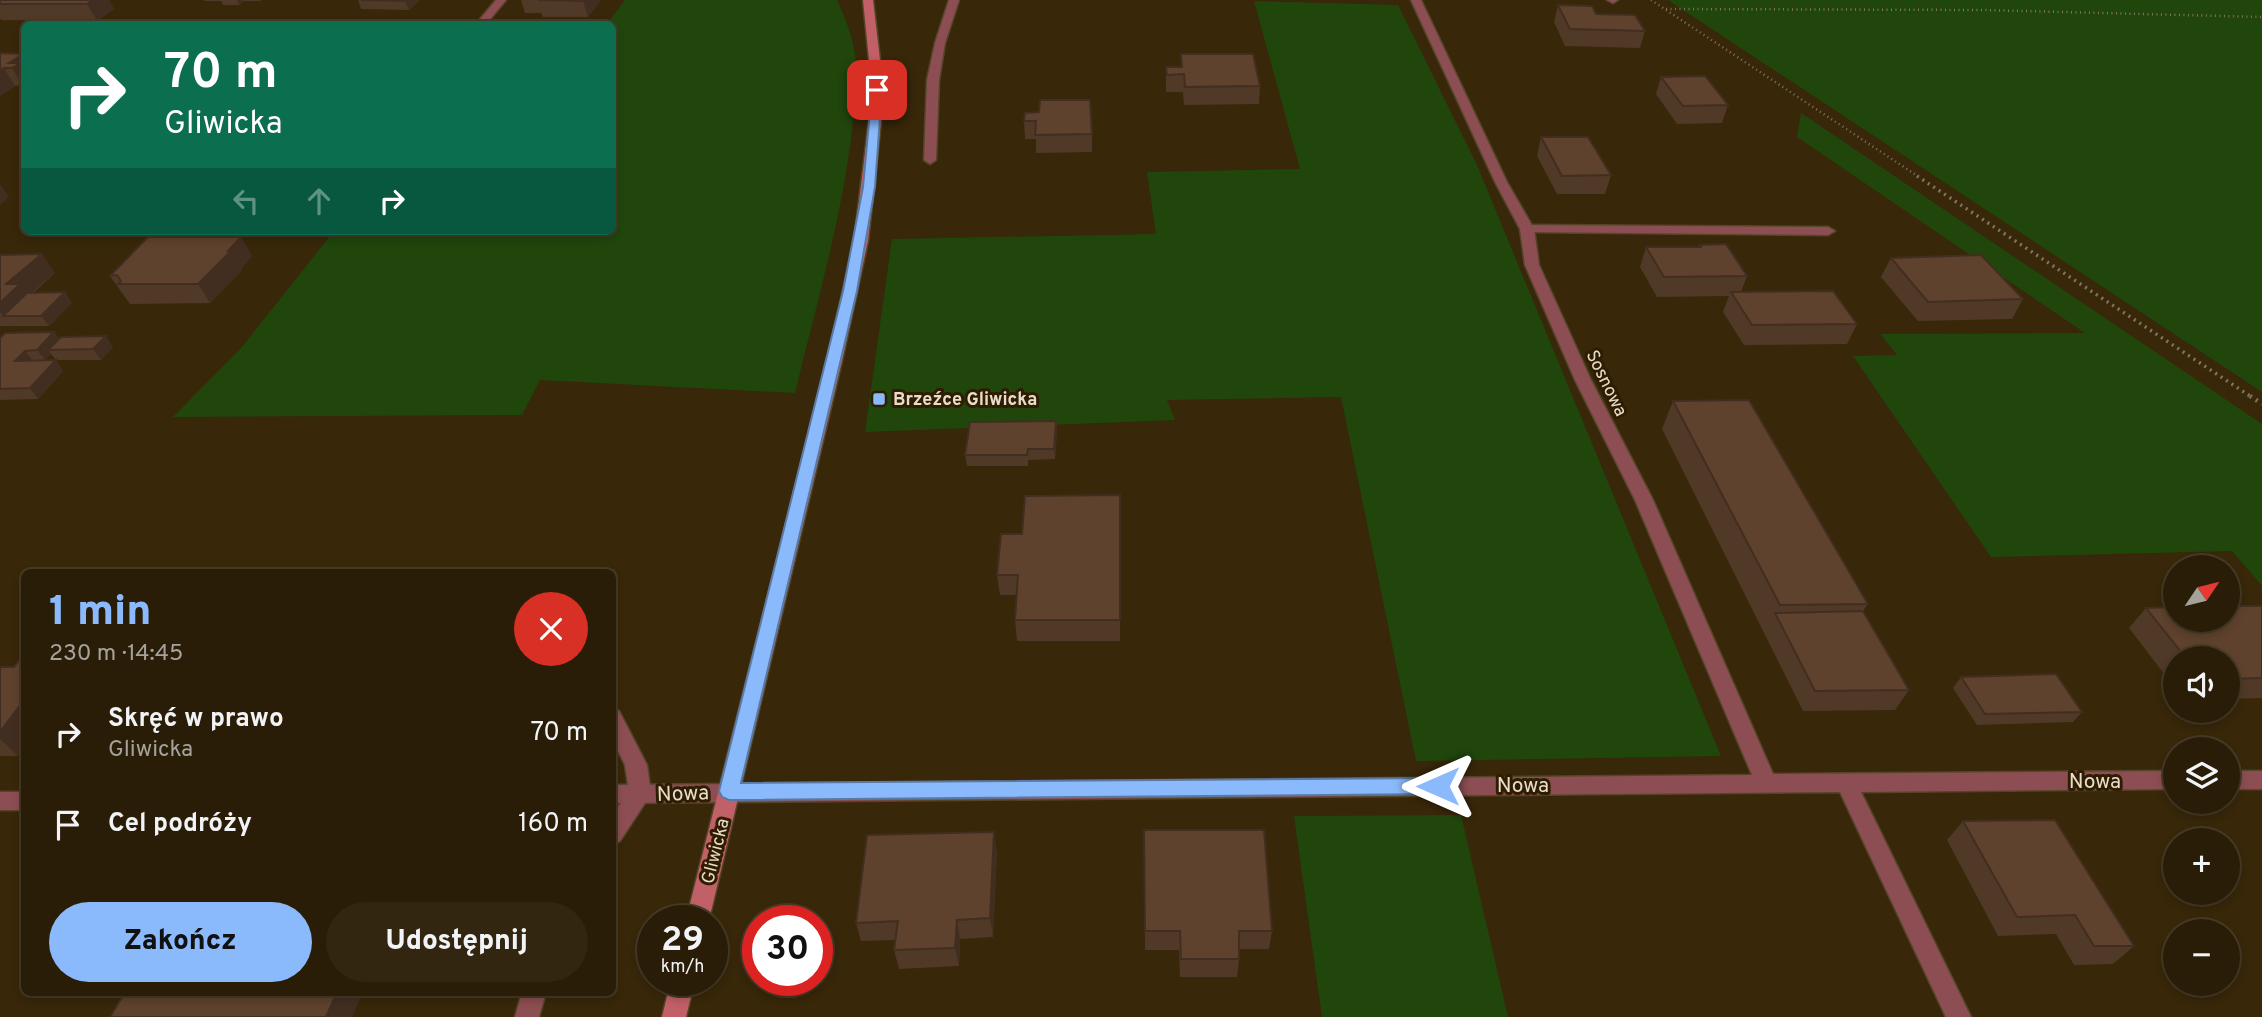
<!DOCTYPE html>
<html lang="pl">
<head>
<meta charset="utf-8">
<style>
	body { margin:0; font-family:Overpass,sans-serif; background:#322611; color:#f1f3f6; height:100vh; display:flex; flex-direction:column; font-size:26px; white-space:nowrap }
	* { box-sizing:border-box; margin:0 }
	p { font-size:23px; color:#a5a29b }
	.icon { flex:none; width:38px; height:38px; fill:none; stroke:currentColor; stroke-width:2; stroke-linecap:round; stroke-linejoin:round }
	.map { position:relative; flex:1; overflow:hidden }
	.drawer { position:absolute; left:21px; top:569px; width:595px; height:427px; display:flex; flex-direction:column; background:#2a1d07; border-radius:10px; box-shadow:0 4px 10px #0003,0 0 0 2px #463b28 }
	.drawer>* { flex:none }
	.banner { position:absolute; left:21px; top:21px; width:595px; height:214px; border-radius:10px; box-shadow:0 4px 10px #0003,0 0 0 2px #463b28; background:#0b6e4f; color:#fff; overflow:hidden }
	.needle { width:46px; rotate:55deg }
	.fabs { position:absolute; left:2163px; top:555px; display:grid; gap:14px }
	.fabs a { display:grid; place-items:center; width:77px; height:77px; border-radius:50%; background:#2a1d07; box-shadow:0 4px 10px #0003,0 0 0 2px #463b28; font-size:35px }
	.speed { position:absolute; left:637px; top:905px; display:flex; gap:14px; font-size:35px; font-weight:700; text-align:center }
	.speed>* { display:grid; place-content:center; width:91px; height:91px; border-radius:50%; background:#2a1d07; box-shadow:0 4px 10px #0003,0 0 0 2px #463b28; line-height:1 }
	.speed small { font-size:18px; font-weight:400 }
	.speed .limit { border:10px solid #d22; background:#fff; color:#111 }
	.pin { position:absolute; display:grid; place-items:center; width:60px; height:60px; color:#fff; margin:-30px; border-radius:14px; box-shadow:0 4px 10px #0006 }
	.me { position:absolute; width:77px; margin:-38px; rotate:270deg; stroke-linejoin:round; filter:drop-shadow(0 0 5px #0008) }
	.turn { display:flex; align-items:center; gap:24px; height:147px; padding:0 28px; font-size:32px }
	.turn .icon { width:91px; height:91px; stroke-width:2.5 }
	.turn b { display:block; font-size:49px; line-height:60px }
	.lanes { display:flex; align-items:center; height:66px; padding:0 28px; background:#0003; justify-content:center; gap:35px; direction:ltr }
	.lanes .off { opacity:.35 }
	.round { display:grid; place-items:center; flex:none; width:74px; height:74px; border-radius:37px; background:#322611 }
	.head { display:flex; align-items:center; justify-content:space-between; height:119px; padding:0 28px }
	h1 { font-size:42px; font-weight:800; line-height:52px; color:#8bbafc }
	.action { display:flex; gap:14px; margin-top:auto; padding:14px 28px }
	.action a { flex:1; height:80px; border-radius:42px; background:#8bbafc; color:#111; font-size:28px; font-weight:800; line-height:80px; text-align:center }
	.action a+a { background:#322611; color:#f1f3f6 }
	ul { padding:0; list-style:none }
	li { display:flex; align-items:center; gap:21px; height:91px; padding:0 28px }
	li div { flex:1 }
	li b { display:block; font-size:26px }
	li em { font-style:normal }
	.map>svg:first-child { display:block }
</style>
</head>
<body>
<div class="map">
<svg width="2262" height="1017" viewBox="0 0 2262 1017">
	<rect width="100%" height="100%" fill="#382709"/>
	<g fill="#20460c">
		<path d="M625,0H837C846,20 856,44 856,67C855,176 820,288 795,393L540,380L522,415L173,417L241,348L334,231H612V24H607Z"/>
		<path d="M1668,0H2262V392Z"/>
		<path d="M1254,1L1398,5L1477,165L1721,756L1416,761L1341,397L1167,400L1175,420L865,432L892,239L1156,234L1147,172L1300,169Z"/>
		<path d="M1801,113L2262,424V586L2232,551L1991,557L1853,356L1897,355L1880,334L2085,333L1797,137Z"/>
		<path d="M1461,815L1508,1017H1322L1294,816Z"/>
	</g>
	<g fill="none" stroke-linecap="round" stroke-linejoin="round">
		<defs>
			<g id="service">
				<path d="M1527,225L1828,227L1835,231L1828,235L1522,232L1520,229Z"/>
				<path d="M612,709L619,711L647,765L651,794L620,841L612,844V815L629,792L625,765L612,739Z"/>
				<path d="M522,992H546L539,1017H515Z"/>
			</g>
			<g id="minor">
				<path d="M496,0H506L486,24H476Z"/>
				<path d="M949,0H959L945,43L939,80L936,160L930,164L924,160L927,80L935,43Z"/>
				<path d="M1411,0H1421L1507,182L1534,229L1539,265L1591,380L1653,500L1773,774L2175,771V789L1861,792L1971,1017H1946L1840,792L612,803V785L1752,775L1635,500L1575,380L1525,265L1520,229L1495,182Z"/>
				<path d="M1607,0H1618L1613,3Z"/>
				<rect x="2228" y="771" width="34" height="18"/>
				<rect x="0" y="792" width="24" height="18"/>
			</g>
			<g id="secondary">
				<path d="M863,0H873L880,60L881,121L868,241L842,361L709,920H686L827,361L854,241L869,121V60Z"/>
				<path d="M671,980H695L686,1017H662Z"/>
			</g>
		</defs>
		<use href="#service" stroke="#544428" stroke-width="3"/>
		<use href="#minor" stroke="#544428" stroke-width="3"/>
		<use href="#secondary" stroke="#544428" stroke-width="3"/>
		<g stroke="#83755d" stroke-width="2.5" stroke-dasharray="1 3.5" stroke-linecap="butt">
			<path d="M1651,0L1919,177"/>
			<path d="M1666,9L1983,10L2262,17"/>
		</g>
		<path stroke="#83755d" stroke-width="3.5" stroke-dasharray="2 4.5" stroke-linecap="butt" d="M1917,176L2253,398"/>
		<path stroke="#83755d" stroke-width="4.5" stroke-dasharray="2 5" stroke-linecap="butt" d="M2250,396L2262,404"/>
		<use href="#service" fill="#8c4e52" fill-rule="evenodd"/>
		<use href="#minor" fill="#8c4e52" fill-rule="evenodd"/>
		<use href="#secondary" fill="#c26067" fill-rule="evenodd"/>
	</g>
	<g fill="#513927">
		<path d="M0,0H109L114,9L97,21L1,20L0,18Z"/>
		<path d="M204,0H262L260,1H244L239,5H223L221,1H205Z"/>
		<path d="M358,0H420L409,10L361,9Z"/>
		<path d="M521,0H601L588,17H543L541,13H525Z"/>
		<path d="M1558,5L1596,14L1645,31L1640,48L1565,46L1554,22Z"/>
		<path d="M0,53L23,54L24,56V85L15,86L0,96Z"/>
		<path d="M1181,54L1260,86L1259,104L1184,105L1183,92H1166V67H1181Z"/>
		<path d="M1661,77L1728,105L1722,123L1677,124L1656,94Z"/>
		<path d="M1039,112L1092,134V152L1036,153V139H1025L1024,121Z"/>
		<path d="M1541,137L1611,175L1605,194H1557L1537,156Z"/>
		<path d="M1700,245L1747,276L1741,292L1857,324L1847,344L1744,345L1723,312L1729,296L1657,297L1640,267L1646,247H1699Z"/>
		<path d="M0,255L55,273L33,293L72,303L49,326H0Z"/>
		<path d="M252,256L241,269L242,270L210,303L130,304L110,276Z"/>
		<path d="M1891,258L2023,299L2012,319L1918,321L1881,277Z"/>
		<path d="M54,332L59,338L113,347L101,360H56L51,354L45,360L63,371L38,399L0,400V338Z"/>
		<path d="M1673,401L1868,604L1863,611L1909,690L1895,710L1803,711L1662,429Z"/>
		<path d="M1056,421L1057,432L1055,459L1028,460V466H967L965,455Z"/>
		<path d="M1120,495V641H1017L1015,620L1017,595H1000L997,575L1022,534Z"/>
		<path d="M2262,606V698L2228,699V658H2175V688L2129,628L2146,608Z"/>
		<path d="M0,667H14L18,756H0Z"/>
		<path d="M1961,677L2082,712L2073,722L1977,725L1953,688Z"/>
		<path d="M1963,821L2134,946L2113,964L2074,965L2056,934L1998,936L1947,840Z"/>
		<path d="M1144,849L1272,931L1269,949H1239V959L1237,977H1180L1179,950H1145Z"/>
		<path d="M997,851L993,937L960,939L959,966L899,969L894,950L896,940L861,941L856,923Z"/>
	</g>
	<g fill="#422e20">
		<path d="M93,0H109L114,9L97,21L87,4Z"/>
		<path d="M237,0H243L244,1L239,5Z"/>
		<path d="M407,0H420L409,10L405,1Z"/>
		<path d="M583,0H601L588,17L583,1Z"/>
		<path d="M23,54L24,56V85L23,86L9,63Z"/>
		<path d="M4,68L15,86L0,96V71Z"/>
		<path d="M0,184L9,197L0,205Z"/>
		<path d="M241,237L252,256L241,269L242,270L210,303L198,284Z"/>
		<path d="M42,254L55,273L3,316L11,326L0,312V303L6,284Z"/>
		<path d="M65,292L72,303L49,326L41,316Z"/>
		<path d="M54,332L62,342L48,350L51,354L45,360L37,350Z"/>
		<path d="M106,336L113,347L101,360L93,349Z"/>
		<path d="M25,351L33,361H15Z"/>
		<path d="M56,360L63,371L38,399L30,388Z"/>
		<path d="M1056,421L1057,432L1055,459L1054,449Z"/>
		<path d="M614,570L618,581L612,595V573Z"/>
		<path d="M24,700V747L18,756L0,739V732Z"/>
		<path d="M994,832L997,851L993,937L990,918Z"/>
		<path d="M957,920L960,939L959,966L955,948Z"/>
		<path d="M337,992H363L352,1017H326Z"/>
	</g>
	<g fill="#5e422d" stroke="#422e20" stroke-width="2">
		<path d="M0,0H93L87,4H0Z"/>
		<path d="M361,0H407L405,1Z"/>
		<path d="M538,0H583V1Z"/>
		<path d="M1558,5L1592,6L1596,14L1635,15L1645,31L1570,29Z"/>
		<path d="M0,53L23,54L9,63H21L12,68H4L0,71Z"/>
		<path d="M1181,54H1253L1260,86L1185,87L1184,74L1167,75L1166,67H1182Z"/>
		<path d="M1705,76L1728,105L1683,106L1661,77Z"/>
		<path d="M1040,100H1090L1092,134L1035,135L1036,121H1024L1025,113L1039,112Z"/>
		<path d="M1541,137H1588L1611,175L1562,176Z"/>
		<path d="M148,237H241L228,251H231L198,284H118L121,281L117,275L110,276Z"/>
		<path d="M1726,244L1747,276L1664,277L1646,247H1701L1700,245Z"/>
		<path d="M42,254L6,284H20L0,303V255Z"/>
		<path d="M1981,255L2023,299L1928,302L1891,258Z"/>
		<path d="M1833,291L1857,324L1752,325L1731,292Z"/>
		<path d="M65,292L41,316H3L27,293Z"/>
		<path d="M54,332L37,350L25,351L15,361L56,360L30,388L0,389V338L5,333Z"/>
		<path d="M106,336L93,349L48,350L61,337Z"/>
		<path d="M1749,400L1868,604L1780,605L1673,401Z"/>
		<path d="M1056,421L1054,449H1028L1027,455H965L970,422Z"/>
		<path d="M1120,495V620H1015L1018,575H997L1001,534H1022L1025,496Z"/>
		<path d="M493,569H524L523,572H492Z"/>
		<path d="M614,570L612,573L554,572V571Z"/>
		<path d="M2228,606H2262V678L2228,679V658H2186L2146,608L2175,607V620H2228Z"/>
		<path d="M1863,611L1909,690L1815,691L1775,613Z"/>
		<path d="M24,653V700L0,732V667H14Z"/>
		<path d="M2056,674L2082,712L1985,714L1961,677Z"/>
		<path d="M2055,820L2134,946H2094L2075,915L2017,917L1963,821Z"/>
		<path d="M1144,830H1264L1272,931H1239V959H1181L1180,931H1145Z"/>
		<path d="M994,832L990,918L957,920L955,948L894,950L898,921L856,923L867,835Z"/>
		<path d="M125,992H337L326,1017H110Z"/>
	</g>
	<path fill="#8bbafc" stroke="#5a79a4" stroke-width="2" d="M877,87L882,90L875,187L857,291L741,783L1438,778L1445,780L1448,786L1445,792L1438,794L729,800L722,797L719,791L843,291L863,187L872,90Z"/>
	<rect fill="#8bbafc" stroke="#2e1d01" stroke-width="2.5" x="872" y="392" width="14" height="14" rx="3.5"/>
	<g text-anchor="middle" stroke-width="6" stroke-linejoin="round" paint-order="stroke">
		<g font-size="18" fill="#e8dccc" stroke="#2e1d01">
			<text transform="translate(1607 383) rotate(64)" y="6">Sosnowa</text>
			<text transform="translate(715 851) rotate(-76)" y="6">Gliwicka</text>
		</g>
		<g font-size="18" font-weight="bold" fill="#e8dccc" stroke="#2e1d01" text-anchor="start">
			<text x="893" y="405">Brzeźce Gliwicka</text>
		</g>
		<g font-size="21" fill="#e8dccc" stroke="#2e1d01">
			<text x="2095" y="788">Nowa</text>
			<text x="1523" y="792">Nowa</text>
			<text transform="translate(683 793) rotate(-2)" y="7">Nowa</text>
		</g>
	</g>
</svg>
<div class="fabs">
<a><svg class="needle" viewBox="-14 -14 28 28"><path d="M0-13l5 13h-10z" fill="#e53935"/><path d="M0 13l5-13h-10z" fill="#a5a29b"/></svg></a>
<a><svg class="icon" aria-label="sound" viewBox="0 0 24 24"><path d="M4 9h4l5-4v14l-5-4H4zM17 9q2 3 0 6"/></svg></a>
<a><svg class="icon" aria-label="layers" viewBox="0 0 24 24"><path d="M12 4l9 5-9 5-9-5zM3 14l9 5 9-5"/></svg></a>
<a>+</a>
<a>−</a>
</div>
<div class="speed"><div>29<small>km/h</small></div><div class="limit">30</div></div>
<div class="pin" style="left:877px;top:90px;background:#d93025"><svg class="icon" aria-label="arrive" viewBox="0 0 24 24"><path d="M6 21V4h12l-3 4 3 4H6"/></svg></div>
<svg class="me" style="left:1438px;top:786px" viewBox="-20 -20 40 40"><path d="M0-17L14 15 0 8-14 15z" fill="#8bbafc" stroke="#fff" stroke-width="4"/></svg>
<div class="banner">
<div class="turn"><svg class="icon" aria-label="right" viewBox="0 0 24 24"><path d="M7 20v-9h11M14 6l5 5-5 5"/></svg><div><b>70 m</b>Gliwicka</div></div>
<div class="lanes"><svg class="icon off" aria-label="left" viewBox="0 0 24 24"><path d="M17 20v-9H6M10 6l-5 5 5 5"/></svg><svg class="icon off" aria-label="ahead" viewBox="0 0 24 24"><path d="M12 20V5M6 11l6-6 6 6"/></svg><svg class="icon" aria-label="right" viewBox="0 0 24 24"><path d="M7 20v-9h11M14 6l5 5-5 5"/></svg></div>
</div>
<section class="drawer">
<div class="head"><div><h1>1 min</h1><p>230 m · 14:45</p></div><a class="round" style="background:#d93025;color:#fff"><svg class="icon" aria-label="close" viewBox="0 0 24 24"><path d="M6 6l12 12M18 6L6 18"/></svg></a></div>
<ul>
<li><svg class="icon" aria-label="right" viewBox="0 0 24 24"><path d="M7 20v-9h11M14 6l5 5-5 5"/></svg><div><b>Skręć w prawo</b><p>Gliwicka</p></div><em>70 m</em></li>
<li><svg class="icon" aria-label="arrive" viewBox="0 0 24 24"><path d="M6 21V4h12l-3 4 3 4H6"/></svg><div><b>Cel podróży</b></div><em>160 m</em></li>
</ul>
<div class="action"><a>Zakończ</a><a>Udostępnij</a></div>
</section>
</div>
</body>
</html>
